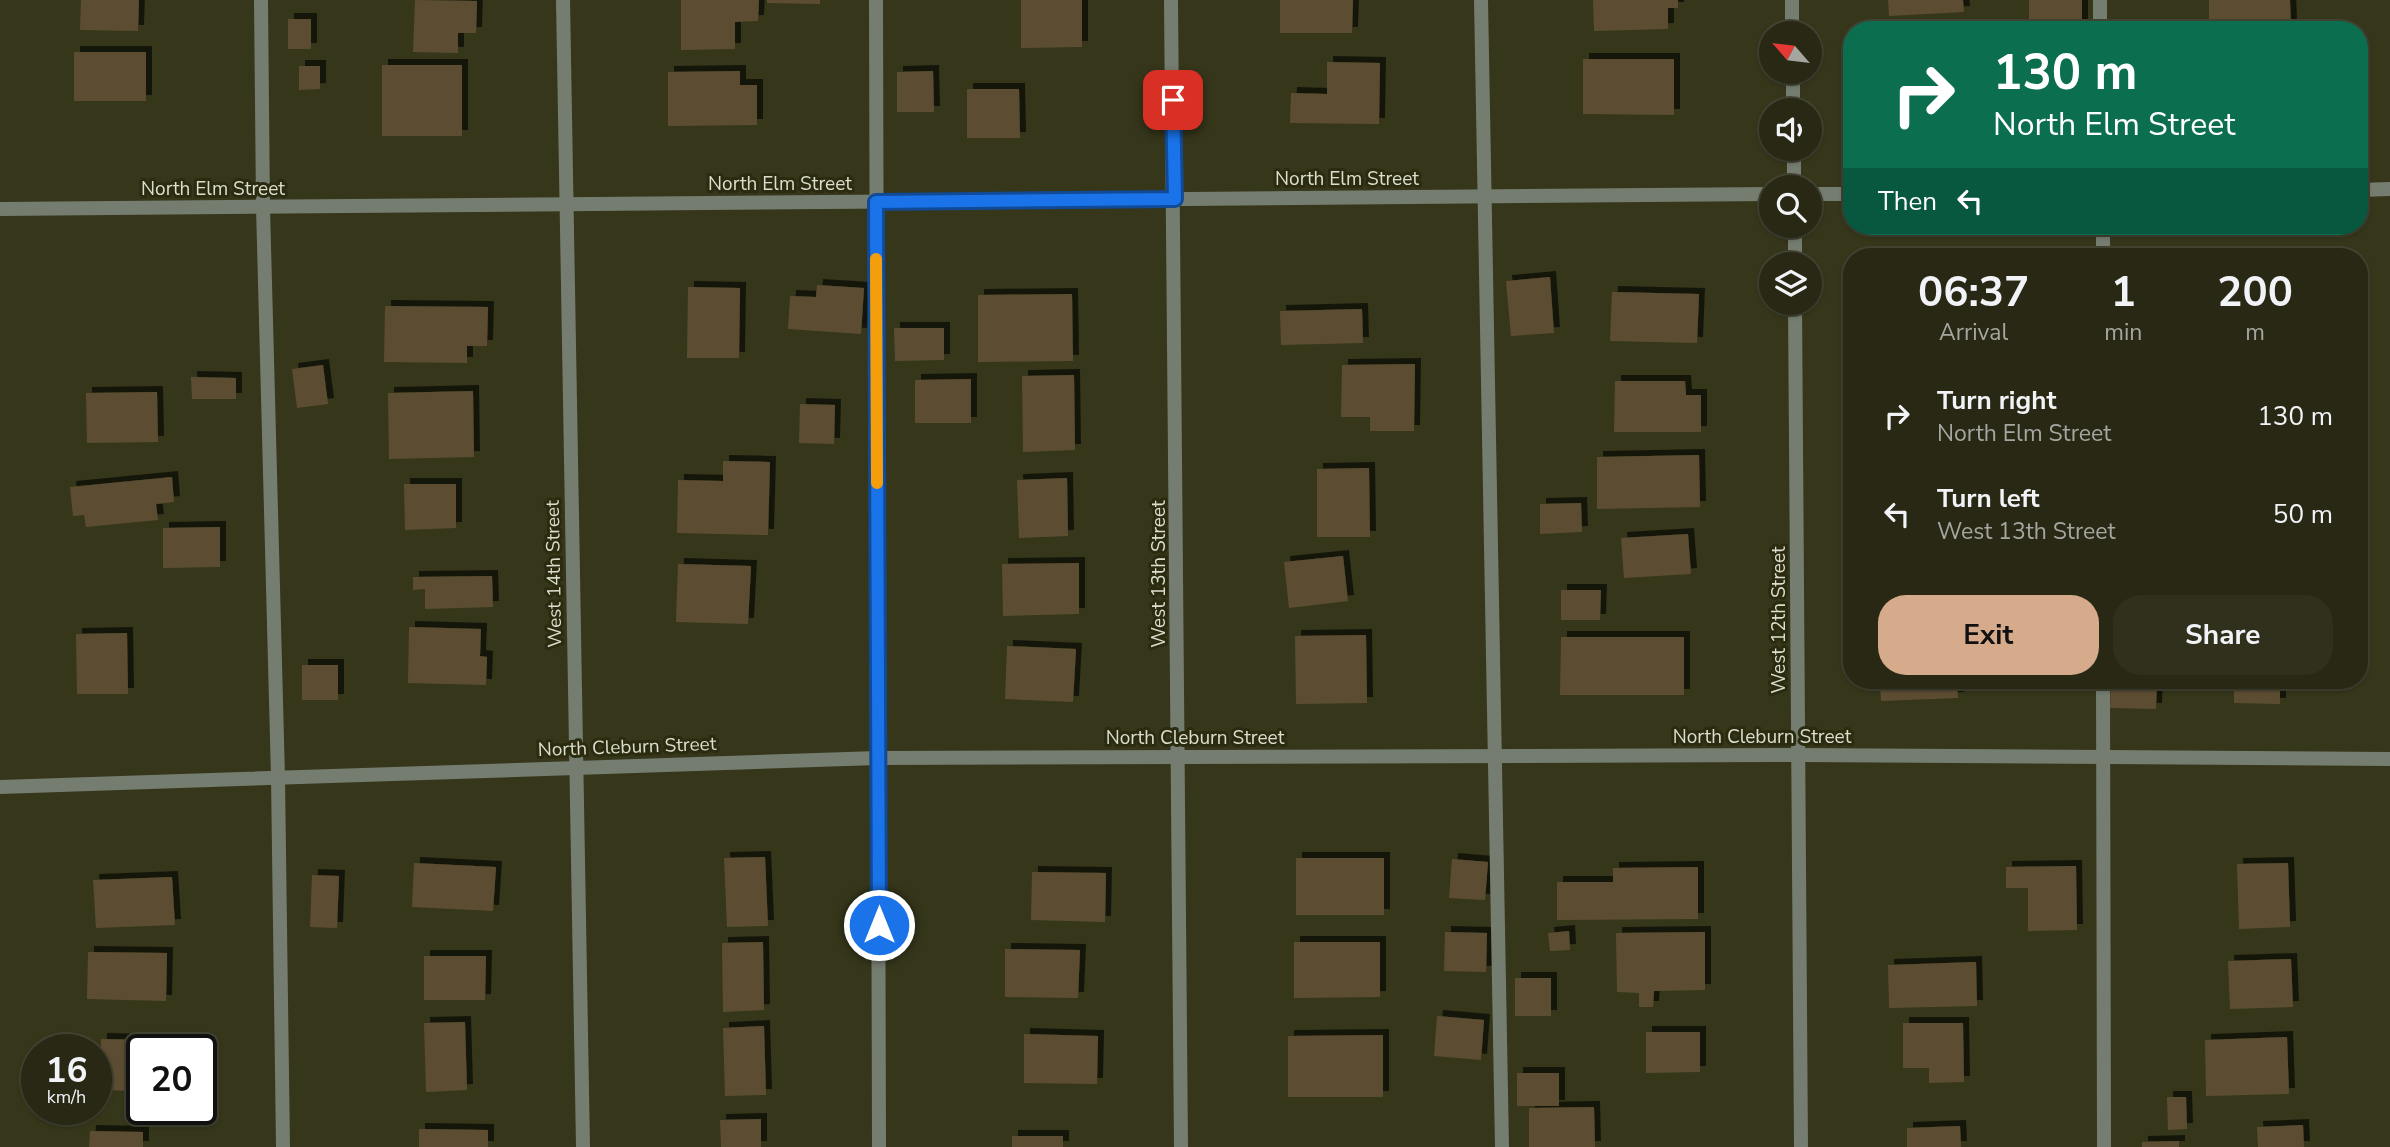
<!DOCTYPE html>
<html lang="en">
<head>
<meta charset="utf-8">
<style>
	body { margin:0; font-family:"Nunito Sans",sans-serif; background:#30301d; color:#f1f3f6; height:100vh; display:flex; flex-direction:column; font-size:26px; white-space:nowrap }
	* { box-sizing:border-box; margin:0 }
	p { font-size:23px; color:#a5a6a0 }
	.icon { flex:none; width:38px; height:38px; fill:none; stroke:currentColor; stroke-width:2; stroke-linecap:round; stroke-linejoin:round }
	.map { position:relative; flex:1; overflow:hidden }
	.sheet { position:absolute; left:1843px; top:248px; width:525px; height:441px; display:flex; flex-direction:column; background:#282814; border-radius:28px; box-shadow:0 2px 5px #0004,0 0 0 2px #444434 }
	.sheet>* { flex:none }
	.guide { position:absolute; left:1843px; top:21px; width:525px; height:214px; border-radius:28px; box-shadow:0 2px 5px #0004,0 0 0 2px #444434; background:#0b6e4f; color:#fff; overflow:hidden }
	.needle { width:46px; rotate:298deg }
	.controls { position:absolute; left:1759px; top:21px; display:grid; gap:14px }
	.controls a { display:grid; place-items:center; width:63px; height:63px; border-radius:50%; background:#282814; box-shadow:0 2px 5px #0004,0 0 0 2px #444434; font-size:35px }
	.speed { position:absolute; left:21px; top:1034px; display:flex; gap:14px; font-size:35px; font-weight:700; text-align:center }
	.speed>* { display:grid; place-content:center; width:91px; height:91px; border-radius:50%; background:#282814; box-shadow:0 2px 5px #0004,0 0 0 2px #444434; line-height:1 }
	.speed small { font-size:18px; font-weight:400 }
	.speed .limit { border:4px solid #111; border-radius:10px; background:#fff; color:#111 }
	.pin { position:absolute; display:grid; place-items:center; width:60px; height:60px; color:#fff; margin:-30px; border-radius:14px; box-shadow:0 4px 10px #0006 }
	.me { position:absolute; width:77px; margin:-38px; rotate:0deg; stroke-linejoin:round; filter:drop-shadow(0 0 5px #0008) }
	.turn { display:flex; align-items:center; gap:24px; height:147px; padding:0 35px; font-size:32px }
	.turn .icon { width:91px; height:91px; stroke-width:2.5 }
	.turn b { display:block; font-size:49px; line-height:60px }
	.then { display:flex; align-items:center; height:66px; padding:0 35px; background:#0003; gap:14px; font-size:26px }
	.eta { display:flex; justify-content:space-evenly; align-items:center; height:119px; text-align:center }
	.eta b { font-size:42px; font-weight:700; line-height:49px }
	.primary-button { display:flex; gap:14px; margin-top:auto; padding:14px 35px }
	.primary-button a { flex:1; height:80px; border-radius:28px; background:#d6ab8b; color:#111; font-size:28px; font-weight:700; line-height:80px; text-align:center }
	.primary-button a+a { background:#30301d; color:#f1f3f6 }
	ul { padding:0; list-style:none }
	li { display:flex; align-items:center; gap:21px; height:98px; padding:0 35px }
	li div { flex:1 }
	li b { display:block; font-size:26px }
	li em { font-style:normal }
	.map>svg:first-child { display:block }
</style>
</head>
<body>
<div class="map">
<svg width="2390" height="1147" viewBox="0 0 2390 1147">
	<defs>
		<filter id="shadow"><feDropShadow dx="6" dy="-6" stdDeviation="0" flood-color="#0009"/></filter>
	</defs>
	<rect width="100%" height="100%" fill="#35361a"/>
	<g fill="#5b4e33" filter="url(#shadow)">
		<path d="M81,0H139L138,31L80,30Z"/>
		<path d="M415,0L477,1L476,33H458V53L413,52Z"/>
		<path d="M681,0H759L758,21L735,22V49L681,50Z"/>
		<path d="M767,0H820V4L767,3Z"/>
		<path d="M1021,0H1082V47L1021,48Z"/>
		<path d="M1280,0H1353L1352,33H1280Z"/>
		<path d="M1593,0H1678V8H1668V29L1594,31Z"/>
		<path d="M1888,0H1963L1964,12L1889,16Z"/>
		<rect x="2029" y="0" width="53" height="30"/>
		<path d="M2209,0H2290L2291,26L2209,27Z"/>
		<rect x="288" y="19" width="23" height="30"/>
		<rect x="74" y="52" width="72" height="49"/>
		<path d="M1583,59H1674V115L1583,114Z"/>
		<path d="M1327,62L1380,63L1379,124L1290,123L1291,93L1327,94Z"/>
		<rect x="382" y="65" width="80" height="71"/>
		<path d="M299,66H320V89L299,90Z"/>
		<path d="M740,71V85H757V125L668,126V72Z"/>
		<path d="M933,71L934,112H897V72Z"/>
		<path d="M967,89H1019L1020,138H967Z"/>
		<path d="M1550,277L1554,333L1511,336L1506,281Z"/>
		<path d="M817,285L864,288L861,334L788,329L790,296L816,297Z"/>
		<path d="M688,287L740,288L739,358H687Z"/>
		<path d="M1612,292L1699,294L1697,343L1610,341Z"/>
		<path d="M1072,294L1073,361L978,362V295Z"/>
		<path d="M385,306L488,307L487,346H467V363L384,362Z"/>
		<path d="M1362,309L1363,343L1281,345L1280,311Z"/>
		<path d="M894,328H944V360L895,361Z"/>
		<path d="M1415,364L1414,431H1370V417H1341L1342,365Z"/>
		<path d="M323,365L328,404L297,408L292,369Z"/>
		<path d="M1074,375L1075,450L1023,452L1022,376Z"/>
		<path d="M191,377L236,378V399H192Z"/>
		<path d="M971,379V423H915V380Z"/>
		<path d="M1615,381H1685L1686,395H1701V432H1614Z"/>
		<path d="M473,391L474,457L389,459L388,393Z"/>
		<path d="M157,392L158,442L87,443L86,393Z"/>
		<path d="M800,404L835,405L834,444L799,443Z"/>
		<path d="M1699,455L1700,507L1597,509V457Z"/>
		<path d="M723,461L770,462L768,535L677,533L678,480L723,481Z"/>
		<path d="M1369,468L1370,537H1317V469Z"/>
		<path d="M172,477L174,502L156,504L158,520L86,527L84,515L73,516L70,487Z"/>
		<path d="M1067,478L1068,536L1019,538L1017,480Z"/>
		<path d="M404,484H456V528L405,530Z"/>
		<path d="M1581,503L1582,532L1540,534V504Z"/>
		<path d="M220,527V567L163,568V528Z"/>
		<path d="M1688,534L1691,574L1624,578L1621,538Z"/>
		<path d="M1343,556L1348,601L1289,608L1284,562Z"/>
		<path d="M1079,563V614L1003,616L1002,564Z"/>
		<path d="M678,564L751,566L748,624L676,622Z"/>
		<path d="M492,576L493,607L425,609V589L413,590V577Z"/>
		<path d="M1561,590H1601L1600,620H1561Z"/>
		<path d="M409,627L481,629L480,656L487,657L486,685L408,683Z"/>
		<path d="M127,633L128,694H77L76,634Z"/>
		<path d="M1366,635L1367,703L1296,704L1295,636Z"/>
		<path d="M1561,637H1684V695H1560Z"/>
		<path d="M1007,646L1076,649L1073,702L1005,699Z"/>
		<rect x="302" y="665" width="36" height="35"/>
		<path d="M1880,681H1957L1958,698L1881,701Z"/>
		<path d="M2040,681H2085V686L2040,685Z"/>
		<path d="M2111,681H2157L2156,709L2110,708Z"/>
		<path d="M2234,681H2280V704L2234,703Z"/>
		<path d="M765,857L768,926L727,927L724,858Z"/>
		<rect x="1296" y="858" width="88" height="57"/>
		<path d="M1452,859L1488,862L1485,900L1449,898Z"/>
		<path d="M414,863L496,867L493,911L412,907Z"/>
		<path d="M2288,863L2290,927L2239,929L2237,864Z"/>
		<path d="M2076,866L2077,930L2028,931V888H2006V867Z"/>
		<path d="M1698,867V919L1557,920V882H1613V868Z"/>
		<path d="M1032,872L1106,873L1105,922L1031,920Z"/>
		<path d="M312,875L339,876L337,928L310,927Z"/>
		<path d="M172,877L175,925L96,928L93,880Z"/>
		<path d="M1569,931L1570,950L1550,951L1548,933Z"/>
		<path d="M1445,932L1487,933L1486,972L1444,971Z"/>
		<path d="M1705,932V990L1654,991L1653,1007H1639V993L1617,992L1616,933Z"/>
		<path d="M763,942L764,1010L723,1012L722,943Z"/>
		<path d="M1294,942H1380V997L1294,998Z"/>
		<path d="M1005,949L1080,950L1078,998L1005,997Z"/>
		<path d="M88,952L167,953L166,1001L87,999Z"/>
		<path d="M424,956H486L485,1000H424Z"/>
		<path d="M2291,959L2293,1007L2230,1009L2228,961Z"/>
		<path d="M1976,962L1977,1006L1889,1008L1888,965Z"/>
		<rect x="1515" y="978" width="36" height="38"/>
		<path d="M1437,1016L1484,1020L1481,1060L1434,1056Z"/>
		<path d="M465,1022L467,1090L426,1092L424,1023Z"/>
		<path d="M1903,1023H1963L1964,1082L1929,1083V1068H1903Z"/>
		<path d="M764,1026L766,1095L725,1096L723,1028Z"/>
		<path d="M1646,1032H1700V1072L1646,1073Z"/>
		<path d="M1024,1034L1098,1036L1097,1084L1024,1083Z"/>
		<path d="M1383,1035V1097H1288V1036Z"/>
		<path d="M2287,1037L2289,1094L2206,1096L2205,1040Z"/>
		<path d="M101,1039L154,1040V1050H142V1091L99,1090Z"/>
		<rect x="1517" y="1073" width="42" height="33"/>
		<path d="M2167,1097H2186L2187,1129L2168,1130Z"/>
		<path d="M1594,1107L1595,1147H1529V1108Z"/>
		<path d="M761,1119V1147H721L720,1120Z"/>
		<path d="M2303,1125L2304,1147H2258L2257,1127Z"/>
		<path d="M1960,1126L1961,1147H1907V1128Z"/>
		<path d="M419,1129L488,1130V1147H419Z"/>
		<path d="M90,1131L143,1132V1147H89Z"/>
		<rect x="1012" y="1136" width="51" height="11"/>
		<path d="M2179,1141V1147H2142V1142Z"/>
	</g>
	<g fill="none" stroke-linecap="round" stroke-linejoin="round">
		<g stroke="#757d71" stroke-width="14">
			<path d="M261,0L263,207L278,777L283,1147"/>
			<path d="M876,0L879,1147"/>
			<path d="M1481,0L1502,1147"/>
			<path d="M2100,0V30"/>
			<path d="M2103,226V257"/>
			<path d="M2103,681L2104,1147"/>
		</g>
		<g stroke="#757d71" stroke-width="14">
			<path d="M563,0L583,1147"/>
			<path d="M1171,0L1181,1147"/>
			<path d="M1792,0V33"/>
			<path d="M1793,72V110"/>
			<path d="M1794,149V187"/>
			<path d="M2359,190L2390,189"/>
			<path d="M1810,194H1852"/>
			<path d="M0,209L1771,194"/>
			<path d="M1795,226V264"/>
			<path d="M1795,303L1801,1147"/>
			<path d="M0,787L878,758L1798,755L2390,759"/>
		</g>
	</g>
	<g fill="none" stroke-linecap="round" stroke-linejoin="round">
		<defs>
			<path id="route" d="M879,925L876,202L1175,199L1173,100"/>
		</defs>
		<use href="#route" stroke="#114b97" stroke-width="18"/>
		<use href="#route" stroke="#1a73e8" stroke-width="12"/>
		<path stroke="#f59e0b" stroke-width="12" d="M876,259L877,483"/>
	</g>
	<g text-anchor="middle" stroke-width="6" stroke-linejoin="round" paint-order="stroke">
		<g font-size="19" fill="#dcddcd" stroke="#2b2b10">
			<text x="1347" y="185">North Elm Street</text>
			<text x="780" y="190">North Elm Street</text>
			<text x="213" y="195">North Elm Street</text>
			<text transform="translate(553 574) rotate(-91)" y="7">West 14th Street</text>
			<text transform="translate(1158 574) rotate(-90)" y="7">West 13th Street</text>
			<text transform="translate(1778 620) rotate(-90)" y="7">West 12th Street</text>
			<text x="1762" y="743">North Cleburn Street</text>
			<text x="1195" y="744">North Cleburn Street</text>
			<text transform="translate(627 746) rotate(-2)" y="7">North Cleburn Street</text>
		</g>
	</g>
</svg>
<div class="controls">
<a><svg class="needle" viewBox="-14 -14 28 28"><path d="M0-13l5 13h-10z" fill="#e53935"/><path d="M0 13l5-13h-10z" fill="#a5a6a0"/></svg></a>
<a><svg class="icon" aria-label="sound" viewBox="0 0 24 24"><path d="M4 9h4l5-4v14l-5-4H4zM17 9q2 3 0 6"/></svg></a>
<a><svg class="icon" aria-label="search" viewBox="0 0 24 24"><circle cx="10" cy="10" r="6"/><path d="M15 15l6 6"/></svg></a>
<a><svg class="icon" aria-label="layers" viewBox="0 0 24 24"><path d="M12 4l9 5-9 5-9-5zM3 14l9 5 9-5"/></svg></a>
</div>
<div class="speed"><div>16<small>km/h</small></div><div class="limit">20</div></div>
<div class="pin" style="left:1173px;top:100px;background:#d93025"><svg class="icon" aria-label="arrive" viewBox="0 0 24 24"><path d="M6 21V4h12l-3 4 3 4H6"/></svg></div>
<svg class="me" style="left:879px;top:925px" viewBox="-20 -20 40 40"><circle r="17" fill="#1a73e8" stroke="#fff" stroke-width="3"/><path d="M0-11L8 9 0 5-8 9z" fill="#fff"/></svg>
<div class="guide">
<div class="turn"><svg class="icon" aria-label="right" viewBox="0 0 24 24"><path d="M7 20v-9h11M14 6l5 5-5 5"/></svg><div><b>130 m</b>North Elm Street</div></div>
<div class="then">Then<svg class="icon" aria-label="left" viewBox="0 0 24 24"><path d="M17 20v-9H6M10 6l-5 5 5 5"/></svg></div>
</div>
<section class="sheet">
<div class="eta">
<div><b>06:37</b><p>Arrival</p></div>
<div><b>1</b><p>min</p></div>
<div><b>200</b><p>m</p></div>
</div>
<ul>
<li><svg class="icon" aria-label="right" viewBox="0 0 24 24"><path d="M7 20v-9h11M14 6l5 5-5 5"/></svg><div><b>Turn right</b><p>North Elm Street</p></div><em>130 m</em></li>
<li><svg class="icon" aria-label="left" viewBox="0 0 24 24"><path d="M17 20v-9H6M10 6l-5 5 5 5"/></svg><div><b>Turn left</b><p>West 13th Street</p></div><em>50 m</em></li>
</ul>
<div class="primary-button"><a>Exit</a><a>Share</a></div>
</section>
</div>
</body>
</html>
